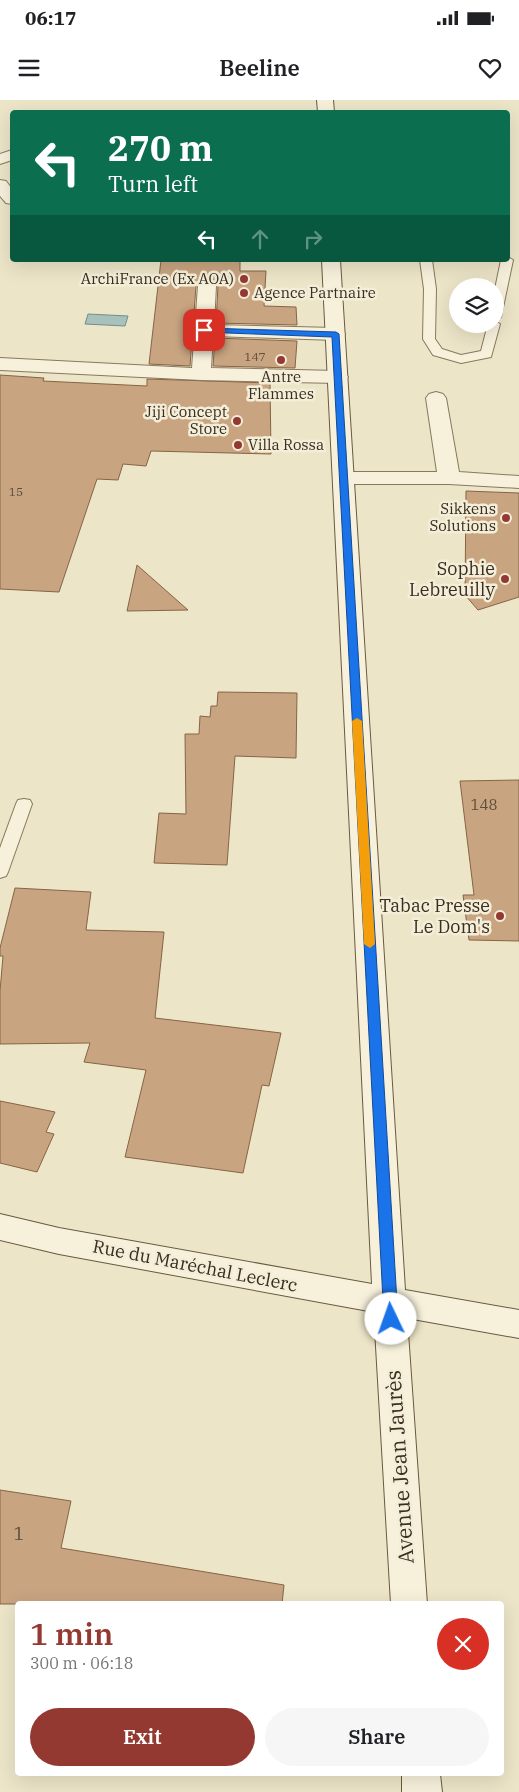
<!DOCTYPE html>
<html lang="en">
<head>
<meta charset="utf-8">
<style>
	body { margin:0; font-family:"IBM Plex Serif",serif; background:#f6f6f6; color:#202124; height:100vh; display:flex; flex-direction:column; font-size:19px; white-space:nowrap }
	* { box-sizing:border-box; margin:0 }
	p { font-size:16px; color:#757577 }
	.icon { flex:none; width:28px; height:28px; fill:none; stroke:currentColor; stroke-width:2; stroke-linecap:round; stroke-linejoin:round }
	.map { position:relative; flex:1; overflow:hidden }
	.drawer { position:absolute; left:15px; top:1501px; width:489px; height:175px; display:flex; flex-direction:column; background:#fff; border-radius:5px; box-shadow:0 5px 20px #0002 }
	.drawer>* { flex:none }
	.banner { position:absolute; left:10px; top:10px; width:500px; height:152px; border-radius:5px; box-shadow:0 5px 20px #0002; background:#0b6e4f; color:#fff; overflow:hidden }
	.controls { position:absolute; left:449px; top:178px; display:grid; gap:10px }
	.controls a { display:grid; place-items:center; width:55px; height:55px; border-radius:50%; background:#fff; box-shadow:0 5px 20px #0002; font-size:25px }
	.pin { position:absolute; display:grid; place-items:center; width:42px; height:42px; color:#fff; margin:-21px; border-radius:10px; box-shadow:0 2px 8px #0006 }
	.me { position:absolute; width:55px; margin:-28px; rotate:357deg; stroke-linejoin:round; filter:drop-shadow(0 0 4px #0008) }
	.turn { display:flex; align-items:center; gap:18px; height:105px; padding:0 15px; font-size:22px }
	.turn .icon { width:65px; height:65px; stroke-width:2.5 }
	.turn b { display:block; font-size:35px; line-height:42px }
	.lanes { display:flex; align-items:center; height:48px; padding:0 15px; background:#0003; justify-content:center; gap:25px; direction:ltr }
	.lanes .off { opacity:.35 }
	.round { display:grid; place-items:center; flex:none; width:52px; height:52px; border-radius:26px; background:#f6f6f6 }
	.head { display:flex; align-items:center; justify-content:space-between; height:85px; padding:0 15px }
	h1 { font-size:30px; font-weight:600; line-height:38px; color:#943931 }
	.cta { display:flex; gap:10px; margin-top:auto; padding:10px 15px }
	.cta a { flex:1; height:58px; border-radius:30px; background:#943931; color:#fff; font-size:20px; font-weight:600; line-height:58px; text-align:center }
	.cta a+a { background:#f6f6f6; color:#202124 }
	.status { display:flex; justify-content:space-between; align-items:center; height:35px; padding:0 25px; background:#fff; direction:ltr }
	.status svg { height:14px; fill:currentColor }
	header { display:flex; justify-content:space-between; align-items:center; height:65px; padding:0 15px; background:#fff; font-size:22px; font-weight:600 }
	.map>svg:first-child { display:block }
</style>
</head>
<body>
<div class="status"><b>06:17</b><svg viewBox="0 0 49 12"><path d="M0 12V9h3v3zM5 12V6h3v6zM10 12V3h3v9zM15 12V0h3v12zM26 1h20v11H26zM47 4h2v5h-2z"/></svg></div>
<header><svg class="icon" aria-label="menu" viewBox="0 0 24 24"><path d="M4 6h16M4 12h16M4 18h16"/></svg>Beeline<svg class="icon" aria-label="heart" viewBox="0 0 24 24"><path d="M12 20l-8-8c-3-5 5-10 8-4 3-6 11-1 8 4z"/></svg></header>
<div class="map">
<svg width="519" height="1692" viewBox="0 0 519 1692">
	<rect width="100%" height="100%" fill="#ece5c8"/>
	<path fill="#a9c1bc" stroke="#708f8a" d="M88,214L128,216L125,226L85,224Z"/>
	<g fill="#c8a481" stroke="#866445">
		<path d="M161,160H240V171H266L264,206L296,207L297,225L216,223L218,186L215,180L206,178L199,180L196,186L190,266L149,264Z"/>
		<path d="M215,238L297,241L295,268L213,266Z"/>
		<path d="M0,275L44,278L43,281L147,286V279L270,283L271,354L151,351L146,366L123,364L118,380L97,379L59,492L0,489Z"/>
		<path d="M466,391L519,393V497L478,510L465,495Z"/>
		<path d="M137,465L188,510L127,511Z"/>
		<path d="M218,592L297,593L296,658L235,656L227,765L154,763L159,713L186,714L185,634H199L200,616L210,617L211,606H217Z"/>
		<path d="M519,680V841L469,840L463,795H474L460,681Z"/>
		<path d="M15,788L91,792L86,830L164,832L155,918L281,933L269,986L262,985L243,1073L125,1057L146,970L84,962L90,943L0,944V891L3,856H0V848Z"/>
		<path d="M0,1001L55,1012L46,1032L54,1034L37,1072L0,1063Z"/>
		<path d="M0,1390L71,1401L61,1448L284,1485L282,1504H0Z"/>
	</g>
	<g fill="none" stroke-linecap="round" stroke-linejoin="round">
		<defs>
			<g id="service">
				<path d="M508,157L513,160L501,217L495,221V189L501,160H508Z"/>
				<path d="M420,160H432L436,189L435,239L442,249L461,255L481,251L488,224H495V221L500,224L491,257L461,263L433,255L423,239L424,189Z"/>
				<path d="M24,699L30,700L32,704L8,772L6,776L0,778V748L16,704L18,700Z"/>
			</g>
			<g id="minor">
				<path d="M12,50V60L0,64V54Z"/>
				<path d="M0,80L6,81L12,89V104L6,103L0,96Z"/>
				<path d="M207,180L214,182L216,186L214,225L335,228L342,230L345,234L342,238L335,240L213,236L211,268L338,271L345,273L348,277L345,281L338,283L201,280L0,270V258L192,268L198,186L200,182Z"/>
				<path d="M436,292L443,294L446,298L459,372L519,376V388L449,384H344L337,382L333,378L337,374L344,372H437L426,298L429,294Z"/>
			</g>
			<g id="secondary">
				<path d="M317,0H333L334,12H318Z"/>
				<path d="M322,160H340L405,1190L519,1210V1238L407,1218L427,1504H391L374,1212L59,1154L0,1140V1114L59,1128L372,1184Z"/>
				<path d="M402,1674H440L442,1692H402Z"/>
			</g>
		</defs>
		<use href="#service" stroke="#88785e" stroke-width="2"/>
		<use href="#minor" stroke="#88785e" stroke-width="2"/>
		<use href="#secondary" stroke="#6a5941" stroke-width="2"/>
		<use href="#service" fill="#f7f1dc" fill-rule="evenodd"/>
		<use href="#minor" fill="#f7f1dc" fill-rule="evenodd"/>
		<use href="#secondary" fill="#f7f1dc" fill-rule="evenodd"/>
	</g>
	<path fill="#1a73e8" stroke="#114b97" d="M204,228L336,232L339,234L398,1219L396,1223L391,1225L386,1223L384,1219L332,237L201,232L200,230Z"/>
	<path fill="#f59e0b" d="M357,618L362,621L375,844L370,848L364,844L352,621Z"/>
	<g fill="#943931" stroke="#f4eed8" stroke-width="2">
		<circle cx="244" cy="179" r="5"/>
		<circle cx="244" cy="193" r="5"/>
		<circle cx="281" cy="260" r="5"/>
		<circle cx="237" cy="321" r="5"/>
		<circle cx="238" cy="345" r="5"/>
		<circle cx="506" cy="418" r="5"/>
		<circle cx="505" cy="479" r="5"/>
		<circle cx="500" cy="816" r="5"/>
	</g>
	<g text-anchor="middle" stroke-width="5" stroke-linejoin="round" paint-order="stroke">
		<g font-size="12" fill="#5d4c39">
			<text x="255" y="261">147</text>
			<text x="16" y="396">15</text>
		</g>
		<g font-size="15" fill="#392e21" stroke="#f4eed8" text-anchor="end">
			<text x="234" y="184">ArchiFrance (Ex AOA)</text>
			<text x="254" y="198" text-anchor="start">Agence Partnaire</text>
			<text x="281" y="282" text-anchor="middle">Antre<tspan x="281" dy="17">Flammes</tspan></text>
			<text x="227" y="317">Jiji Concept<tspan x="227" dy="17">Store</tspan></text>
			<text x="248" y="350" text-anchor="start">Villa Rossa</text>
			<text x="496" y="414">Sikkens<tspan x="496" dy="17">Solutions</tspan></text>
		</g>
		<g font-size="15" fill="#5d4c39">
			<text x="484" y="710">148</text>
		</g>
		<g font-size="18" fill="#392e21" stroke="#f4eed8" text-anchor="end">
			<text x="495" y="475">Sophie<tspan x="495" dy="21">Lebreuilly</tspan></text>
			<text x="490" y="812">Tabac Presse<tspan x="490" dy="21">Le Dom's</tspan></text>
		</g>
		<g font-size="18" fill="#392e21" stroke="#f4eed8">
			<text transform="translate(195 1166) rotate(11)" y="6">Rue du Maréchal Leclerc</text>
		</g>
		<g font-size="18" fill="#5d4c39">
			<text x="19" y="1440">1</text>
		</g>
		<g font-size="21" fill="#392e21" stroke="#f4eed8">
			<text transform="translate(400 1367) rotate(-94)" y="7">Avenue Jean Jaurès</text>
		</g>
	</g>
</svg>
<div class="controls">
<a><svg class="icon" aria-label="layers" viewBox="0 0 24 24"><path d="M12 4l9 5-9 5-9-5zM3 14l9 5 9-5"/></svg></a>
</div>
<div class="pin" style="left:204px;top:230px;background:#d93025"><svg class="icon" aria-label="arrive" viewBox="0 0 24 24"><path d="M6 21V4h12l-3 4 3 4H6"/></svg></div>
<svg class="me" style="left:391px;top:1219px" viewBox="-20 -20 40 40"><circle r="19" fill="#fff"/><path d="M0-13L10 11 0 6-10 11z" fill="#1a73e8"/></svg>
<div class="banner">
<div class="turn"><svg class="icon" aria-label="left" viewBox="0 0 24 24"><path d="M17 20v-9H6M10 6l-5 5 5 5"/></svg><div><b>270 m</b>Turn left</div></div>
<div class="lanes"><svg class="icon" aria-label="left" viewBox="0 0 24 24"><path d="M17 20v-9H6M10 6l-5 5 5 5"/></svg><svg class="icon off" aria-label="ahead" viewBox="0 0 24 24"><path d="M12 20V5M6 11l6-6 6 6"/></svg><svg class="icon off" aria-label="right" viewBox="0 0 24 24"><path d="M7 20v-9h11M14 6l5 5-5 5"/></svg></div>
</div>
<section class="drawer">
<div class="head"><div><h1>1 min</h1><p>300 m · 06:18</p></div><a class="round" style="background:#d93025;color:#fff"><svg class="icon" aria-label="close" viewBox="0 0 24 24"><path d="M6 6l12 12M18 6L6 18"/></svg></a></div>
<div class="cta"><a>Exit</a><a>Share</a></div>
</section>
</div>
</body>
</html>
